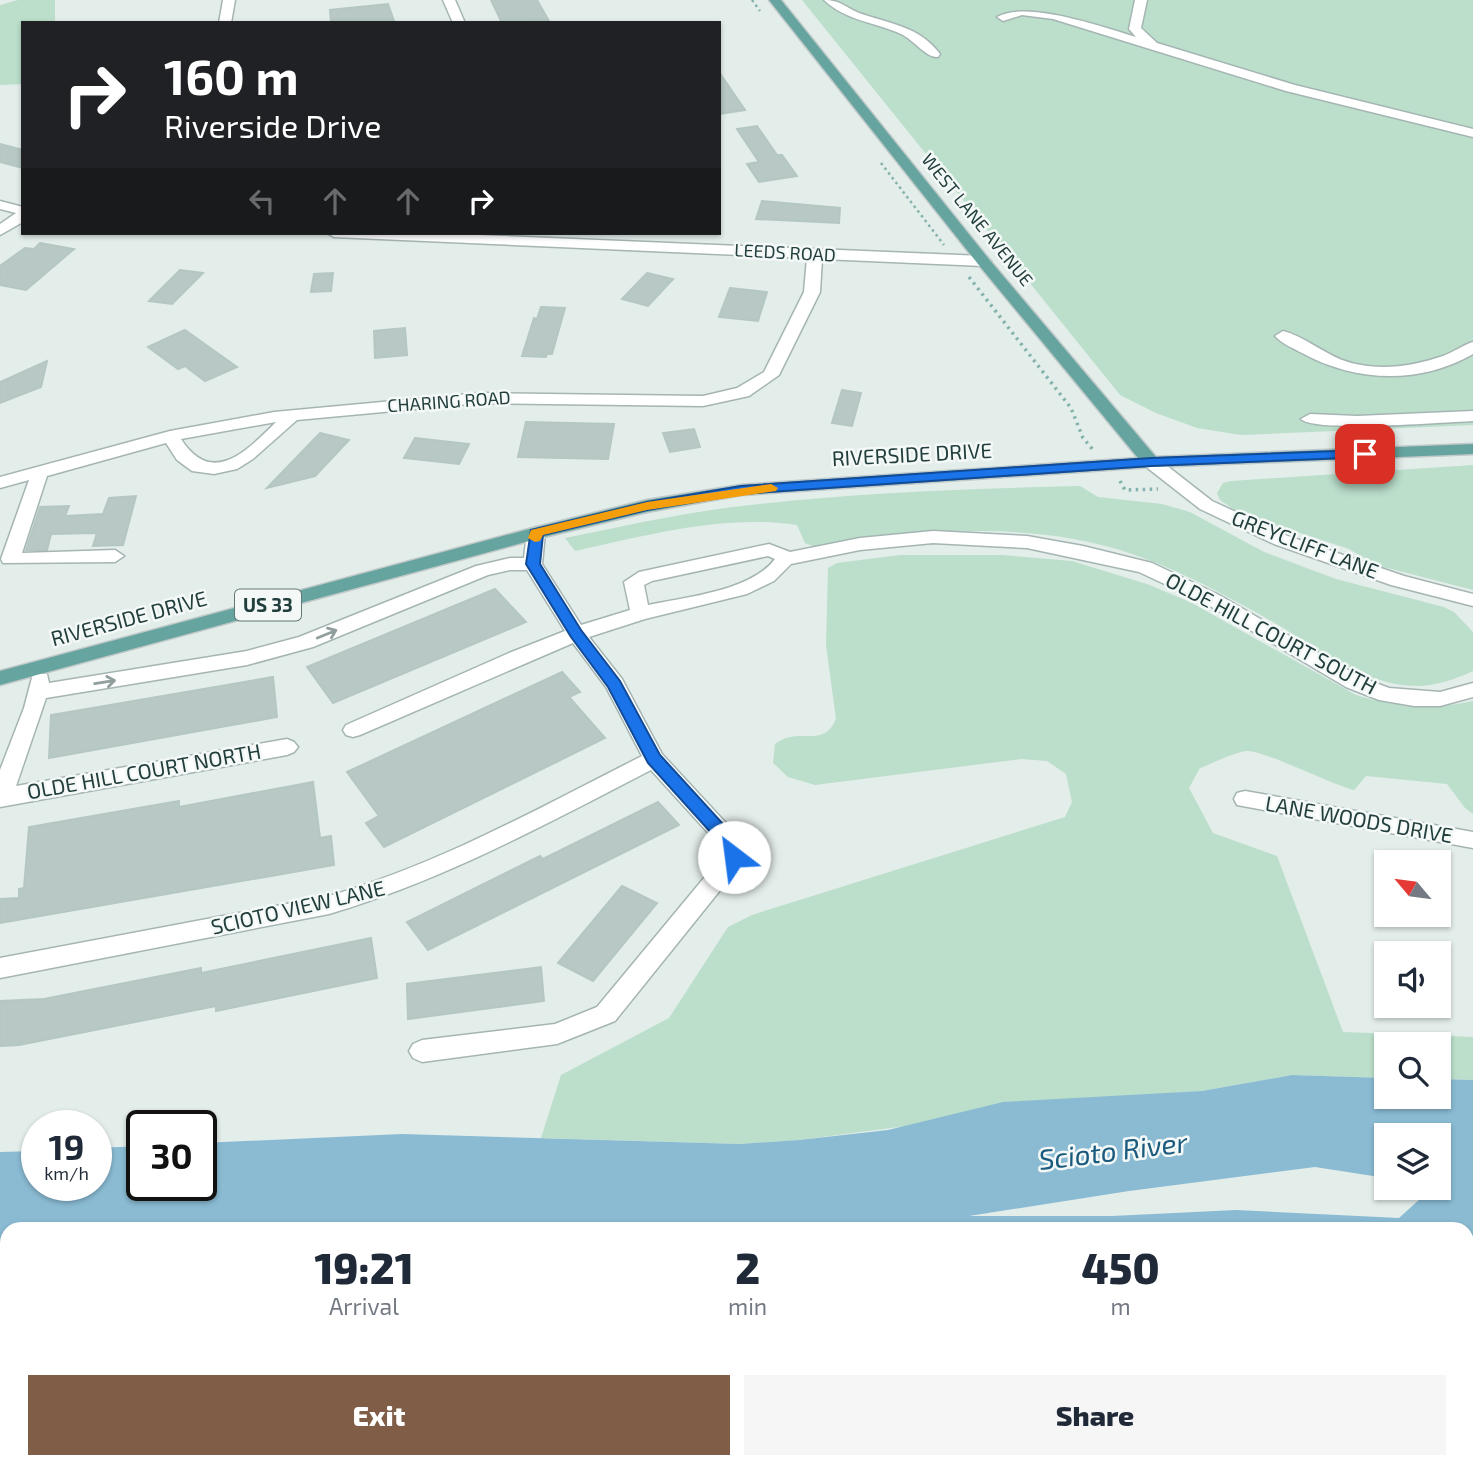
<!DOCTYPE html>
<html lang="en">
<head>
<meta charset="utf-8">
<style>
	body { margin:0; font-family:"Exo 2",sans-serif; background:#f6f6f7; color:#1f2937; height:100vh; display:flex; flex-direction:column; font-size:26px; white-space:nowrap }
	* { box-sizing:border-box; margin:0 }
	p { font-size:23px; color:#747a83 }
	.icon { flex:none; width:38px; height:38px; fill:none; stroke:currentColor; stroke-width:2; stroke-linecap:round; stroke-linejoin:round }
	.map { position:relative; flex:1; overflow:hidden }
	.panel { position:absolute; left:0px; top:1222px; width:1474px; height:247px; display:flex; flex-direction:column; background:#fff; border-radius:21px 21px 0 0; box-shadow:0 2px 5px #0004 }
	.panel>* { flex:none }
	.top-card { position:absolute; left:21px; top:21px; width:700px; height:214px; border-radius:0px; box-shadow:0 2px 5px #0004; background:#202124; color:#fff; overflow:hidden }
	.needle { width:46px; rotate:299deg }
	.tools { position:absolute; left:1374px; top:850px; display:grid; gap:14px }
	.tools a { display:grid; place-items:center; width:77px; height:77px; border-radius:0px; background:#fff; box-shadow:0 2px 5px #0004; font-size:35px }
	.speed { position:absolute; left:21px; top:1110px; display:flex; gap:14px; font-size:35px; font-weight:700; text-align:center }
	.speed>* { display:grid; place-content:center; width:91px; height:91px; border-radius:50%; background:#fff; box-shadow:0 2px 5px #0004; line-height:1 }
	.speed small { font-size:18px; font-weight:400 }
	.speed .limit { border:4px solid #111; border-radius:10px; background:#fff; color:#111 }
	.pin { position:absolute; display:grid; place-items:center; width:60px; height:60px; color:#fff; margin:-30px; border-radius:14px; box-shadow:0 4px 10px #0006 }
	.me { position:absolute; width:77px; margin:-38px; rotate:330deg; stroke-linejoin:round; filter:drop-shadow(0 0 5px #0008) }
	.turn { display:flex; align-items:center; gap:24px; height:147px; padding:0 28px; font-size:32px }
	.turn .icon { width:91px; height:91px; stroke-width:2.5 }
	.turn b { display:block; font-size:49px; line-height:60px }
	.lanes { display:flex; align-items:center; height:66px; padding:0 28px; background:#0003; justify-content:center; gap:35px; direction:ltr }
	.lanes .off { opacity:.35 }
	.eta { display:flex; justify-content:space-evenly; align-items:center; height:119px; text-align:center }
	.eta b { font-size:42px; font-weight:800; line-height:49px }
	.primary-button { display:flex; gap:14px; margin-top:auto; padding:14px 28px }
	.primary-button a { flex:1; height:80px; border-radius:0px; background:#7f5d46; color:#fff; font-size:28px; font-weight:800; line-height:80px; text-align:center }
	.primary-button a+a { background:#f6f6f7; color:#1f2937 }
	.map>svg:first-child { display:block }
</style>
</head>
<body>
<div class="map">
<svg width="1473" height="1468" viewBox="0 0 1473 1468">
	<rect width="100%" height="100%" fill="#e3edea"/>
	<g fill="#bbdfcb">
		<path d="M18,0H55V23H23V84L0,85V5Z"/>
		<path d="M802,0H1473V425L1241,435L1197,428L1156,413L1120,395Z"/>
		<path d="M1473,465V590L1376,565L1349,549L1239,513L1220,500L1217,493L1223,483L1231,481Z"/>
		<path d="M1080,486L1098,497L1162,504L1190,512L1264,552L1336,579L1444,607L1454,612L1473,632V671C1456,679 1436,686 1417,686C1364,686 1317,647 1273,622C1224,594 1174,567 1120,550C1020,520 916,531 815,547L805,543L797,525C723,514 648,535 575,551L565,538C620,527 676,514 733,507C848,493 964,489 1080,486Z"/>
		<path d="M900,555H1003L1072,561L1147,584L1190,602L1356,695C1393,707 1434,710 1473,701V814L1465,808L1447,784L1366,776L1354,790C1330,784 1264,750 1246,751C1232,753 1214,763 1200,768L1189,788L1213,833L1277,856L1343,1032L1473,1037V1080L1439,1079L1438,1045H1386V1078L1292,1075L1202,1091L1137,1096L799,1140L740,1144L541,1138L561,1075L669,1018L728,927L752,915L1065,817L1072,802L1066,774L1047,761L1021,759L815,785L788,777L773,763L775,744C799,725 823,750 836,719L826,645L828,568L837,563Z"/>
	</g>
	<path fill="#8abbd3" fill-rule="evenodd" d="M1292,1075L1386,1078V1097H1438L1439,1079L1473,1080V1327L1467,1329L1466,1228H7V1461H853L823,1468H0V1152L37,1151V1185H96V1148L142,1146V1185H201V1143L402,1134L740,1144L799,1140L888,1130L1003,1102L1202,1091ZM1386,1136H1438L1439,1174H1448L1439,1182L1438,1188H1432L1399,1218L1236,1210L1112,1216H969L1129,1191L1315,1167L1386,1178Z"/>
	<g fill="#b8c8c4" stroke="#b5c7c3" stroke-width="2">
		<path d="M491,0H537L549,21L502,23Z"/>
		<path d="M388,4L394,21L331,22L330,10Z"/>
		<path d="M719,72L745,110L719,114Z"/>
		<path d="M757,126L777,155H782L797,176L759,182L747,164L759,162L737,129Z"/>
		<path d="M0,144L23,150V168L0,162Z"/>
		<path d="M762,201L840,208L839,223L756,219Z"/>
		<path d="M40,243L74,249L26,290L0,285V266L25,248L34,249Z"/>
		<path d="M180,270L203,273L172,304L149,301Z"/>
		<path d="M333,273L331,291L311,292L314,274Z"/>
		<path d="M647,273L673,279L648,306L622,299Z"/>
		<path d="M730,288L767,292L758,321L719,317Z"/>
		<path d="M541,307L565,308L552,354H547L546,357L522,356L534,318L537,319Z"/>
		<path d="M405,328L407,355L375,358L374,331Z"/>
		<path d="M185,330L237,367L205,381L185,366L178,369L148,347Z"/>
		<path d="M47,361L41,387L0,403V382Z"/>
		<path d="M842,390L861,393L852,426L832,423Z"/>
		<path d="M526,422L614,424L608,459L518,457Z"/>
		<path d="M694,429L700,447L670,452L663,433Z"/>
		<path d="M320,433L349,440L315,476L267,488Z"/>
		<path d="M415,438L469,444L459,464L404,458Z"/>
		<path d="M136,496L123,545L93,546L97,533L51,534L47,550H26L40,507L69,506L65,516L103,514L109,498Z"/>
		<path d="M495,589L526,622L333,703L307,667Z"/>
		<path d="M562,672L580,692L569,697L605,738L384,847L366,823L379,816L347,772Z"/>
		<path d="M273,677L277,717L49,758L51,715Z"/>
		<path d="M313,782L320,838L331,836L334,865L0,923V899L19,898V889L24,888L29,827L179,801V807Z"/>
		<path d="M658,802L679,825L428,950L407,922L540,856L543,859Z"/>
		<path d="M622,886L657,903L593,981L558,963Z"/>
		<path d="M371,938L377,978L216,1011V1006L19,1045L0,1046V1001L44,999L201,968V973Z"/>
		<path d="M541,967L544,1001L408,1019L407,984Z"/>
	</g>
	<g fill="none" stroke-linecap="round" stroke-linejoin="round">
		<defs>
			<g id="minor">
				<path d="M223,0H235L231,23H219Z"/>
				<path d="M443,0H455L465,23H453Z"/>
				<path d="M824,0C840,0 845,7 859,13C890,24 919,26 940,54L938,57C926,58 914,40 901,34C875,22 846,21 824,0Z"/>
				<path d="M1135,0H1147L1141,28L1157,43L1295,85L1473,129V137L1286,91L1053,19L1022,15L1003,21L997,17C1026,0 1103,27 1136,37L1129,29Z"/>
				<path d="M0,201L23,207V222L0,235V224L16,213L0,209Z"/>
				<path d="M327,233H430L983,256L991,261L983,266L822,259L820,292L779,375L749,396L703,406L480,403L297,420L253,459L237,469L214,474L192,471L177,460L166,443L47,476L22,553L115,550L124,556L115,562L3,563L1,559L29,480L0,488V477L170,431L274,412L480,393L703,396L737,388L764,372L804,292L807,258L334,237ZM276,422C246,452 212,487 181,439Z"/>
				<path d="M1283,331C1303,336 1322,352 1342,360C1375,372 1411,367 1443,356C1454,352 1463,345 1473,342V354C1419,385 1355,382 1302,353C1293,348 1282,344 1275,336Z"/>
				<path d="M1473,411V421C1447,422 1314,433 1301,419L1310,414L1357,416Z"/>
				<path d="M1151,457L1157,458L1212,501L1288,536L1404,576L1473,594V606L1391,585L1274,544L1200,509L1145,466L1142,462L1145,458Z"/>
				<path d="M536,527L545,533L542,564L581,625L630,610L624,582L639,572L769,544L790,552L860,538L933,531L1027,536L1083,546L1152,563L1219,595L1360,677L1389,688L1440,692L1473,683V697L1440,706H1414L1379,700L1346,687L1205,603L1139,572L1027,548L933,543L860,550L791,564L774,581L747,594L645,619L589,637L622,679L662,754L737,835L745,848L742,863L615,1021L557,1044L422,1062L413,1058L409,1051L413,1044L422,1040L555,1024L597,1007L723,855L721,847L651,770C546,824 444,880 329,914L0,978V958L329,896C440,864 539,808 642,756L606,687L573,643L360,735L353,737L346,735L343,730L346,725L509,653L565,631L527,570H510L488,575L313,647L247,665L46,698L16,786L287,739L294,742L298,747L294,752L287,755L0,807V770L24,708L33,674H47L49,683L247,651L299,637L476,566L510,558H524L527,533ZM768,556L775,559C751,591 686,597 648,605L644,585L652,581Z"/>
				<path d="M1245,791L1473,832V848L1237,805L1234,799L1237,793Z"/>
			</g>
			<path id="major" d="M769,0H781L988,258L1156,457L1473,444V454L1151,467L741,495L647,512L540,538L0,685V671L529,529L647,500L741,485L1138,458L978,264Z"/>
		</defs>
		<use href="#minor" stroke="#a5b5b3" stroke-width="3"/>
		<use href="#major" stroke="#c1c9c9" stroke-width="3"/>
		<g stroke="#83b1ab" stroke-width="2.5" stroke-dasharray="2.5 3.5" stroke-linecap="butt">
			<path d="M752,0L760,11"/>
			<path d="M881,163L944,245"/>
		</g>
		<g stroke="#83b1ab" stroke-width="3.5" stroke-dasharray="2.5 4.5" stroke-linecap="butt">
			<path d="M969,277L1071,408L1083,438L1094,451"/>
			<path d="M1120,481L1125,490L1158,489"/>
		</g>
		<use href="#minor" fill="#fff" fill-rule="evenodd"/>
		<use href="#major" fill="#66a49f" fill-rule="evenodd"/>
	</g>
	<defs><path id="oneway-shaft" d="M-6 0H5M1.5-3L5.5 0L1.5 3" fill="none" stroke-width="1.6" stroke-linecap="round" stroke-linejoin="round" transform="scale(1.75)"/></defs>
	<g stroke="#909f9e">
		<use href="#oneway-shaft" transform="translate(327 634) rotate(-22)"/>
		<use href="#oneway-shaft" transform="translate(105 682) rotate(-9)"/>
	</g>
	<path fill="#1a73e8" stroke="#114b97" stroke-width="2" d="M1365,450L1370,451V457L1151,466L741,494L647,510L543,535L540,564L581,630L620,681L660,755L735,837C740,845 745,852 740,861H728L723,846L648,763L608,687L571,637L526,564L531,530L647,502L741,486L1151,458Z"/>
	<path fill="#f59e0b" d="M771,484L778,488L776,491L647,510L543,535L540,541L535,542L528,538L531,530L647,502Z"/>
	<g text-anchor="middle" stroke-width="5" stroke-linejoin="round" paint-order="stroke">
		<g font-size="18" fill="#223f3d" stroke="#f4f9f8">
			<text transform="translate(977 220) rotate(51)" y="6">WEST LANE AVENUE</text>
			<text transform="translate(785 253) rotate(3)" y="6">LEEDS ROAD</text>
			<text transform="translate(449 402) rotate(-4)" y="6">CHARING ROAD</text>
		</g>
		<rect fill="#f4f9f8" stroke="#617775" stroke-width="2" x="235" y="589.5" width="66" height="31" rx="5"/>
		<g font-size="19" font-weight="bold" fill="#223f3d">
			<text x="268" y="612">US 33</text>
		</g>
		<g font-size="21" fill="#223f3d" stroke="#f4f9f8">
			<text transform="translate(912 455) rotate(-3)" y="7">RIVERSIDE DRIVE</text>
			<text transform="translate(1305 545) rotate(21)" y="7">GREYCLIFF LANE</text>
			<text transform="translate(129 619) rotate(-15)" y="7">RIVERSIDE DRIVE</text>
			<text transform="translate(1271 634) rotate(28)" y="7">OLDE HILL COURT SOUTH</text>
			<text transform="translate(144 772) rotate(-10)" y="7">OLDE HILL COURT NORTH</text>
			<text transform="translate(1359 820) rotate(10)" y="7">LANE WOODS DRIVE</text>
			<text transform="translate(298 908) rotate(-13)" y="7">SCIOTO VIEW LANE</text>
		</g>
		<g font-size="28" font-style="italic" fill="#1a5a7d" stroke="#f4f9f8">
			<text transform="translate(1113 1151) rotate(-7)" y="10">Scioto River</text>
		</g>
	</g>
</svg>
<div class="tools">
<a><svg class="needle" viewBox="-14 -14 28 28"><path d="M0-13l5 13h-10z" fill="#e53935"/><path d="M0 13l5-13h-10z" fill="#747a83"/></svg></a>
<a><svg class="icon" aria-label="sound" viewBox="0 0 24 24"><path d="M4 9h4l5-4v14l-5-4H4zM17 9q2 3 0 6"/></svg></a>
<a><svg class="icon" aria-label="search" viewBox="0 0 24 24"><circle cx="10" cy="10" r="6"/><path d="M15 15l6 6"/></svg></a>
<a><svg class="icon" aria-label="layers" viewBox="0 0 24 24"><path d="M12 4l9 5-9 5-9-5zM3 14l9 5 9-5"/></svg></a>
</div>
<div class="speed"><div>19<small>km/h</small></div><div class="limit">30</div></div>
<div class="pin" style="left:1365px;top:454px;background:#d93025"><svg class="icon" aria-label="arrive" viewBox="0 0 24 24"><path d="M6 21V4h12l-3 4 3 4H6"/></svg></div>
<svg class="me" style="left:734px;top:857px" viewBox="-20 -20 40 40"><circle r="19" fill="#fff"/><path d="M0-13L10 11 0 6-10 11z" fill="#1a73e8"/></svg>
<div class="top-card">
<div class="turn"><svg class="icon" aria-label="right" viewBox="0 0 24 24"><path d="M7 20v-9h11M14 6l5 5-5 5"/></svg><div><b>160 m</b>Riverside Drive</div></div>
<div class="lanes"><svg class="icon off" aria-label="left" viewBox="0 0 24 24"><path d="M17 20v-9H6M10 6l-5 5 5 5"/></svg><svg class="icon off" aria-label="ahead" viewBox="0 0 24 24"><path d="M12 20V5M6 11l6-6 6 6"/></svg><svg class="icon off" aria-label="ahead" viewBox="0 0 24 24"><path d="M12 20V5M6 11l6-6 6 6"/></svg><svg class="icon" aria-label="right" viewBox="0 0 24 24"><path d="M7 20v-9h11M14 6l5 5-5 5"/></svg></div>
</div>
<section class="panel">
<div class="eta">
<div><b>19:21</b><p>Arrival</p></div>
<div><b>2</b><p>min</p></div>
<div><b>450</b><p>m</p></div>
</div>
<div class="primary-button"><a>Exit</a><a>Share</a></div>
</section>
</div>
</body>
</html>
